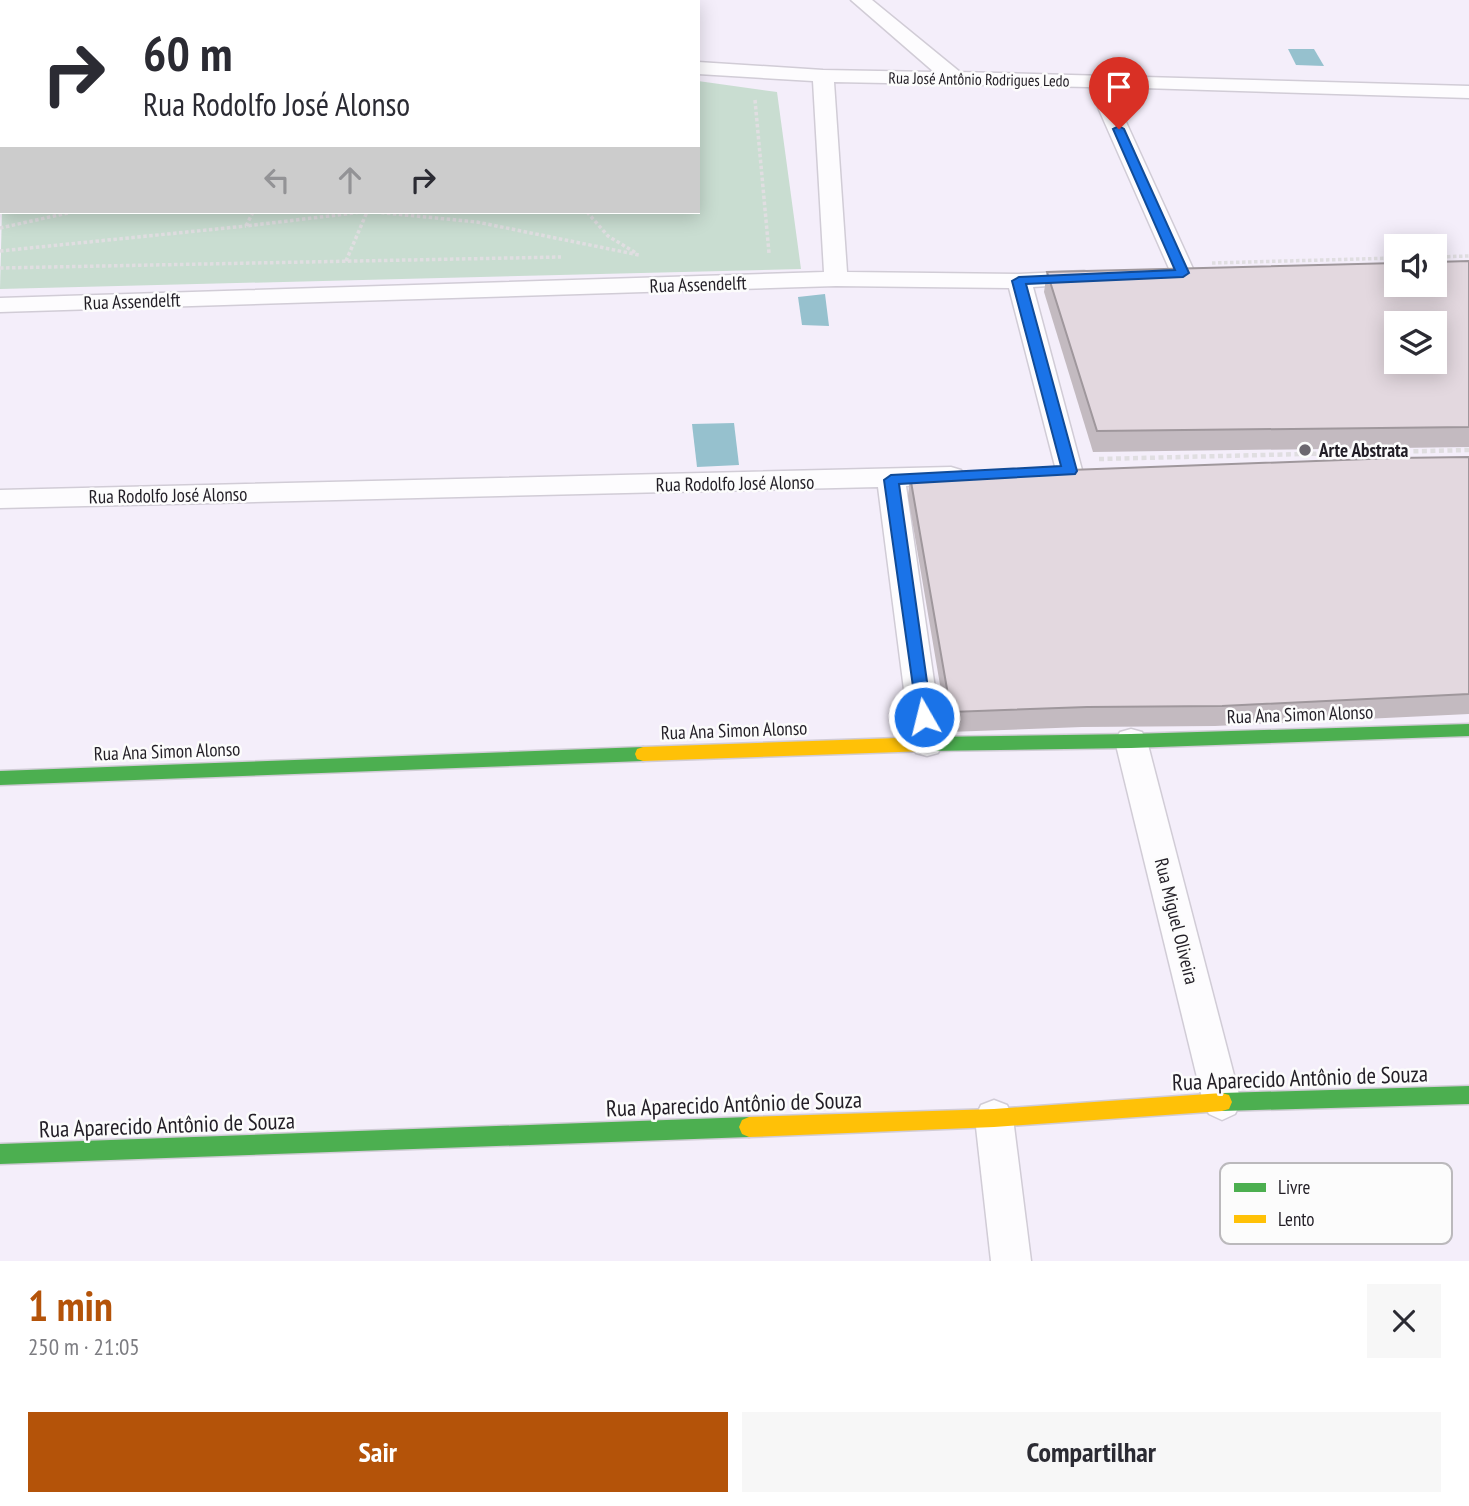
<!DOCTYPE html>
<html lang="pt">
<head>
<meta charset="utf-8">
<style>
	body { margin:0; font-family:"PT Sans Narrow",sans-serif; background:#f7f7f7; color:#2b2b33; height:100vh; display:flex; flex-direction:column; font-size:26px; white-space:nowrap }
	* { box-sizing:border-box; margin:0 }
	p { font-size:23px; color:#7c7c81 }
	.icon { flex:none; width:38px; height:38px; fill:none; stroke:currentColor; stroke-width:2; stroke-linecap:round; stroke-linejoin:round }
	.map { position:relative; height:1261px; overflow:hidden }
	.drawer { display:flex; flex-direction:column; background:#fff; flex:1 }
	.drawer>* { flex:none }
	.guide { position:absolute; left:0px; top:0px; width:700px; height:214px; box-shadow:0 4px 18px #0003; background:#fff; color:#2b2b33; overflow:hidden }
	.fabs { position:absolute; left:1384px; top:234px; display:grid; gap:14px }
	.fabs a { display:grid; place-items:center; width:63px; height:63px; border-radius:0px; background:#fff; box-shadow:0 4px 18px #0003; font-size:35px }
	.pin { position:absolute; display:grid; place-items:center; width:60px; height:60px; color:#fff; margin:-72px -30px; border-radius:50% 50% 50% 0; rotate:-45deg; box-shadow:0 0 7px #0007 }
	.pin .icon { rotate:45deg }
	.me { position:absolute; width:77px; margin:-38px; rotate:352deg; stroke-linejoin:round; filter:drop-shadow(0 0 5px #0008) }
	.turn { display:flex; align-items:center; gap:24px; height:147px; padding:0 28px; font-size:32px }
	.turn .icon { width:91px; height:91px; stroke-width:2.5 }
	.turn b { display:block; font-size:49px; line-height:60px }
	.lanes { display:flex; align-items:center; height:66px; padding:0 28px; background:#0003; justify-content:center; gap:35px; direction:ltr }
	.lanes .off { opacity:.35 }
	.round { display:grid; place-items:center; flex:none; width:74px; height:74px; border-radius:0px; background:#f7f7f7 }
	.summary { display:flex; align-items:center; justify-content:space-between; height:119px; padding:0 28px }
	h1 { font-size:42px; font-weight:600; line-height:52px; color:#b45309 }
	.cta { display:flex; gap:14px; margin-top:auto; padding:14px 28px }
	.cta a { flex:1; height:80px; border-radius:0px; background:#b45309; color:#fff; font-size:28px; font-weight:600; line-height:80px; text-align:center }
	.cta a+a { background:#f7f7f7; color:#2b2b33 }
	.map>svg:first-child { display:block }
</style>
</head>
<body>
<div class="map">
<svg width="1469" height="1261" viewBox="0 0 1469 1261">
	<rect width="100%" height="100%" fill="#f4eefa"/>
	<path fill="#c9ddd1" d="M698,81L777,92L801,269L0,289L2,211L698,212Z"/>
	<g fill="#96c1ce">
		<path d="M1288,49H1314L1324,66L1296,65Z"/>
		<path d="M825,294L829,326L802,325L798,297Z"/>
		<path d="M734,423L739,465L697,467L692,424Z"/>
	</g>
	<g fill="none" stroke-linecap="round" stroke-linejoin="round">
		<defs>
			<g id="street">
				<path d="M13,0H39L12,2Z"/>
				<path d="M440,0H465L439,2Z"/>
				<path d="M851,0H872L960,72L1469,86V98L1110,87L1195,273L1191,278H1175L1171,273L1089,87L834,82L847,272L1019,274L1084,271L1092,273L1096,278L1092,283L1033,287L1082,470L1079,476L1069,479L1059,476L1056,470L1009,288L836,286L0,312V298L824,272L813,81L698,74V62L823,70L934,72Z"/>
				<rect x="0" y="93" width="2" height="12"/>
				<rect x="0" y="185" width="2" height="14"/>
				<path d="M951,467L961,470L965,476L961,482L906,486L943,744L938,753L927,756L916,753L911,744L878,487L0,508V490Z"/>
				<path d="M1131,729L1142,732L1147,741L1241,1102L1235,1114L1222,1120L1209,1114L1203,1102L1115,741L1120,732Z"/>
				<path d="M994,1100L1007,1105L1013,1118L1031,1261H991L975,1118L981,1105Z"/>
			</g>
			<g id="fast">
				<path d="M1469,724V736L1131,748L927,751L921,749L919,744L921,739L927,737L1131,734Z"/>
				<path d="M643,747L649,749L651,754L649,759L643,761L0,785V771Z"/>
				<path d="M1469,1086V1104L1222,1111L1215,1109L1212,1102L1215,1095L1222,1093Z"/>
				<path d="M749,1117L756,1120L759,1127L756,1134L749,1137L0,1164V1144Z"/>
			</g>
			<g id="slow">
				<path d="M927,737L933,739L935,744L933,749L927,751L643,761L637,759L635,754L637,749L643,747Z"/>
				<path d="M1222,1093L1229,1095L1232,1102L1229,1109L1222,1111L994,1127L749,1137L742,1134L739,1127L742,1120L749,1117L994,1109Z"/>
			</g>
		</defs>
		<use href="#street" stroke="#d1ccd6" stroke-width="3"/>
		<use href="#fast" stroke="#d1ccd6" stroke-width="3"/>
		<use href="#slow" stroke="#d1ccd6" stroke-width="3"/>
		<g stroke="#e0dee1" stroke-width="3.5" stroke-dasharray="3.5 2.5" stroke-linecap="butt">
			<path d="M755,100L769,253"/>
			<path d="M253,212L246,226L362,212"/>
			<path d="M375,212L477,222L639,255"/>
			<path d="M587,212L608,236L636,253"/>
			<path d="M0,228L72,212"/>
			<path d="M0,251L246,226"/>
			<path d="M1435,257L1469,256"/>
			<path d="M346,261L367,212"/>
			<path d="M1212,263L1396,258"/>
			<path d="M0,268L561,257"/>
		</g>
		<path stroke="#e0dee1" stroke-width="4.5" stroke-dasharray="5 3.5" stroke-linecap="butt" d="M1099,459L1469,450"/>
		<use href="#street" fill="#fdfcfe" fill-rule="evenodd"/>
		<use href="#fast" fill="#4caf50" fill-rule="evenodd"/>
		<use href="#slow" fill="#ffc107" fill-rule="evenodd"/>
		<defs>
			<path id="rail" d="M604,2L612,0"/>
		</defs>
		<use href="#rail" stroke="#c5c4c7" stroke-width="5"/>
		<use href="#rail" stroke="#fcfcfc" stroke-width="3.5" stroke-dasharray="11" stroke-linecap="butt"/>
	</g>
	<g fill="#c3bac0">
		<path d="M1469,261V447L1093,452L1044,292L1047,272Z"/>
		<path d="M1469,457V714L1215,726L1082,727L948,732L908,496L910,476Z"/>
	</g>
	<g fill="#e3d8df" stroke="#9f979c" stroke-width="2" fill-rule="evenodd">
		<path d="M1469,261V427L1097,431L1047,272L1396,263V285H1435V262ZM1396,324H1435V362H1396Z"/>
		<path d="M1469,457V694L1222,706L1087,707L951,712L910,476L1395,458Z"/>
	</g>
	<path fill="#1a73e8" stroke="#114b97" stroke-width="2" d="M1119,126L1124,129L1189,273L1183,277L1026,284L1077,471L1075,474L899,484L932,717L930,722H918L884,480L891,475L1061,466L1012,281L1019,277L1175,270L1113,129Z"/>
	<circle fill="#6c6770" stroke="#fcfcfc" stroke-width="2.5" cx="1305" cy="450" r="7"/>
	<g text-anchor="middle" stroke-width="5" stroke-linejoin="round" paint-order="stroke">
		<g font-size="16" fill="#221e26" stroke="#fcfcfc">
			<text transform="translate(979 79) rotate(1)" y="6">Rua José Antônio Rodrigues Ledo</text>
		</g>
		<g font-size="19" fill="#221e26" stroke="#fcfcfc">
			<text transform="translate(698 284) rotate(-2)" y="7">Rua Assendelft</text>
			<text transform="translate(132 301) rotate(-2)" y="7">Rua Assendelft</text>
			<text transform="translate(735 483) rotate(-1)" y="7">Rua Rodolfo José Alonso</text>
			<text transform="translate(168 495) rotate(-1)" y="7">Rua Rodolfo José Alonso</text>
			<text transform="translate(1300 714) rotate(-2)" y="7">Rua Ana Simon Alonso</text>
			<text transform="translate(734 730) rotate(-2)" y="7">Rua Ana Simon Alonso</text>
			<text transform="translate(167 751) rotate(-2)" y="7">Rua Ana Simon Alonso</text>
			<text transform="translate(1177 921) rotate(76)" y="7">Rua Miguel Oliveira</text>
		</g>
		<g font-size="19" font-weight="bold" fill="#221e26" stroke="#fcfcfc" text-anchor="start">
			<text x="1319" y="457">Arte Abstrata</text>
		</g>
		<g font-size="23" fill="#221e26" stroke="#fcfcfc">
			<text transform="translate(1300 1078) rotate(-2)" y="8">Rua Aparecido Antônio de Souza</text>
			<text transform="translate(734 1104) rotate(-2)" y="8">Rua Aparecido Antônio de Souza</text>
			<text transform="translate(167 1125) rotate(-2)" y="8">Rua Aparecido Antônio de Souza</text>
		</g>
	</g>
	<rect x="1220" y="1163" width="232" height="81" rx="10" fill="#fcfcfc" stroke="#bbb9bc" stroke-width="2"/>
	<rect x="1234" y="1183" width="32" height="9" fill="#4caf50"/>
	<rect x="1234" y="1215" width="32" height="8" fill="#ffc107"/>
	<g font-size="19" fill="#221e26">
		<text x="1278" y="1194">Livre</text>
		<text x="1278" y="1226">Lento</text>
	</g>
</svg>
<div class="fabs">
<a><svg class="icon" aria-label="sound" viewBox="0 0 24 24"><path d="M4 9h4l5-4v14l-5-4H4zM17 9q2 3 0 6"/></svg></a>
<a><svg class="icon" aria-label="layers" viewBox="0 0 24 24"><path d="M12 4l9 5-9 5-9-5zM3 14l9 5 9-5"/></svg></a>
</div>
<div class="pin" style="left:1119px;top:129px;background:#d93025"><svg class="icon" aria-label="arrive" viewBox="0 0 24 24"><path d="M6 21V4h12l-3 4 3 4H6"/></svg></div>
<svg class="me" style="left:924px;top:717px" viewBox="-20 -20 40 40"><circle r="17" fill="#1a73e8" stroke="#fff" stroke-width="3"/><path d="M0-11L8 9 0 5-8 9z" fill="#fff"/></svg>
<div class="guide">
<div class="turn"><svg class="icon" aria-label="right" viewBox="0 0 24 24"><path d="M7 20v-9h11M14 6l5 5-5 5"/></svg><div><b>60 m</b>Rua Rodolfo José Alonso</div></div>
<div class="lanes"><svg class="icon off" aria-label="left" viewBox="0 0 24 24"><path d="M17 20v-9H6M10 6l-5 5 5 5"/></svg><svg class="icon off" aria-label="ahead" viewBox="0 0 24 24"><path d="M12 20V5M6 11l6-6 6 6"/></svg><svg class="icon" aria-label="right" viewBox="0 0 24 24"><path d="M7 20v-9h11M14 6l5 5-5 5"/></svg></div>
</div>
</div>
<section class="drawer">
<div class="summary"><div><h1>1 min</h1><p>250 m · 21:05</p></div><a class="round"><svg class="icon" aria-label="close" viewBox="0 0 24 24"><path d="M6 6l12 12M18 6L6 18"/></svg></a></div>
<div class="cta"><a>Sair</a><a>Compartilhar</a></div>
</section>
</body>
</html>
